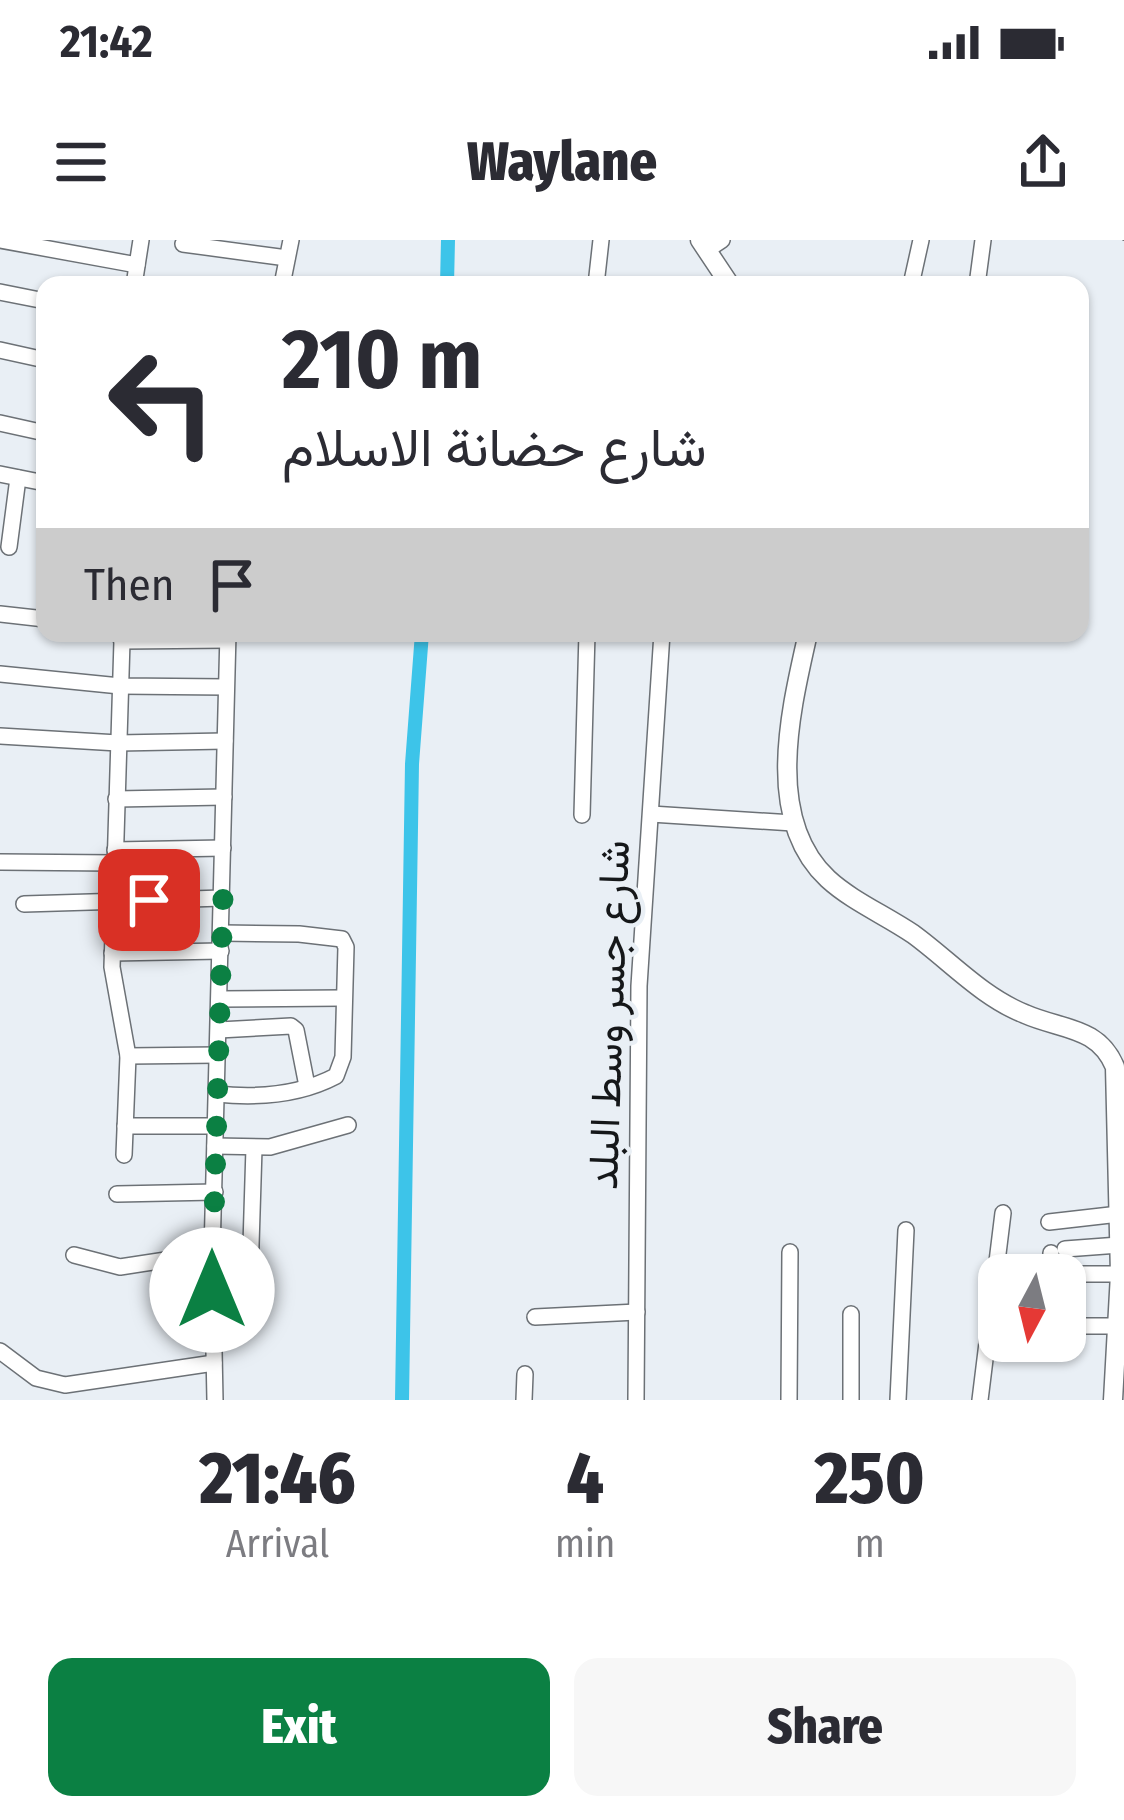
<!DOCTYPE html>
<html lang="en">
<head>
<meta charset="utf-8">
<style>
	body { margin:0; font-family:"Fira Sans Condensed",Vazirmatn,sans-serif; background:#f7f7f7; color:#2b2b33; height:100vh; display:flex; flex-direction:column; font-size:45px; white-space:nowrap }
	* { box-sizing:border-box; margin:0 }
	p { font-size:39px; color:#7c7c81 }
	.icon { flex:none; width:66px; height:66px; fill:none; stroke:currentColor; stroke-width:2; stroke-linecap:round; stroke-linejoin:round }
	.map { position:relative; height:1160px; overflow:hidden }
	.details { display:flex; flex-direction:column; background:#fff; flex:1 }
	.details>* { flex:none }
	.banner { position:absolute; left:36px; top:36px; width:1053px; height:366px; border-radius:24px; box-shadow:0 3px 9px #0004; background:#fff; color:#2b2b33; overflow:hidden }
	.needle { width:78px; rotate:187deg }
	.fabs { position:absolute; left:978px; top:1014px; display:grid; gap:24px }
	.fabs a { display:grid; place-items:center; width:108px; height:108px; border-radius:24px; background:#fff; box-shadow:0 3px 9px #0004; font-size:60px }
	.pin { position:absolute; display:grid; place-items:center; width:102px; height:102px; color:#fff; margin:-51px; border-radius:24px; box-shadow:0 6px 18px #0006 }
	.me { position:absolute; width:132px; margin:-66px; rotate:0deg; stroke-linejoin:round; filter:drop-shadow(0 0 9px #0008) }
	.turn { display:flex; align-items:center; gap:42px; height:252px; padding:0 48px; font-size:54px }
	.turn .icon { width:156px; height:156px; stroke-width:2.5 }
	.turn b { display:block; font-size:84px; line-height:102px }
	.then { display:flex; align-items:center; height:114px; padding:0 48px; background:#0003; gap:24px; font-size:45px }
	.eta { display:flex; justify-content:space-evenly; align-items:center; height:204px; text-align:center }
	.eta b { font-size:72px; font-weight:800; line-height:84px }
	.primary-button { display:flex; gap:24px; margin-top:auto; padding:24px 48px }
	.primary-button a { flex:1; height:138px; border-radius:24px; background:#0b8043; color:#fff; font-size:48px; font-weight:800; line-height:138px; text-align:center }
	.primary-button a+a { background:#f7f7f7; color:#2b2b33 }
	.status { display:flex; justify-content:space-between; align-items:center; height:84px; padding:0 60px; background:#fff; direction:ltr }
	.status svg { height:33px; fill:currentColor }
	header { display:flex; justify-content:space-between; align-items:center; height:156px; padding:0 48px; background:#fff; font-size:54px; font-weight:800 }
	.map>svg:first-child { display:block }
</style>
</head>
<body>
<div class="status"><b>21:42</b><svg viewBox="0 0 49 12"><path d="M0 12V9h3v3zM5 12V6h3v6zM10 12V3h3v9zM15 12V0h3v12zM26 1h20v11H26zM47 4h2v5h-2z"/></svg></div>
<header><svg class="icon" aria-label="menu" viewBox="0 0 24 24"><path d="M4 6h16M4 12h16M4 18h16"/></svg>Waylane<svg class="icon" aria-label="share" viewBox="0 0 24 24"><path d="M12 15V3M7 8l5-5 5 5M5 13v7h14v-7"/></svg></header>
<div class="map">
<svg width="1124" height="1160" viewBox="0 0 1124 1160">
	<rect width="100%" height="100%" fill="#e9eff5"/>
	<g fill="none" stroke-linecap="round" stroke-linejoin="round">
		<g stroke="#3dc4e9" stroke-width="14">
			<path d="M447,45L448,0"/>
			<path d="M402,1160L412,524L422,393"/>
		</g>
		<defs>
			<g id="minor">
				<path d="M0,0L137,25"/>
				<path d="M183,4L287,18"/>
				<path d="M707,10L722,0"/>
				<path d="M134,45L141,0"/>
				<path d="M282,45L291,0"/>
				<path d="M596,45L601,0"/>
				<path d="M911,45L921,0"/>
				<path d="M977,45L983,0"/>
				<path d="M0,52L45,61"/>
				<path d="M0,110L45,120"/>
				<path d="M0,183L45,193"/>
				<path d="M0,234L45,243"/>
				<path d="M9,307L18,238"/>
				<path d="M0,374L45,379"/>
				<path d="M118,393L122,401L112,727L128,816L124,915"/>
				<path d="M122,401L227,400"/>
				<path d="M0,434L120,446L226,447"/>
				<path d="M0,496L118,503L225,501"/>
				<path d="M116,559L224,557"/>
				<path d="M651,574L793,583"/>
				<path d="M582,575L587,393"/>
				<path d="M115,610L223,608"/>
				<path d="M0,622L114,623"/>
				<path d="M24,664L223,658"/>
				<path d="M112,713L221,711"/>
				<path d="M220,759L342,758"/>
				<path d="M219,790L291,786L296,790L307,846"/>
				<path d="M128,816L218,815"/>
				<path d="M217,854C256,858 300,855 336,836L343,817L346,707L342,699L299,694L222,693"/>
				<path d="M125,886H216"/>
				<path d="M215,906L270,907L348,885"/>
				<path d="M117,954L215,952"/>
				<path d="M1049,982L1119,974"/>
				<path d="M1065,1009L1119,1005"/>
				<path d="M74,1015L120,1027L212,1013"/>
				<path d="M1069,1034H1120"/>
				<path d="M1050,1035L1051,1013"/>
				<path d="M250,1037L254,908"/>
				<path d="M535,1077L637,1072"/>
				<path d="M1065,1086H1119"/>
				<path d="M0,1111L36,1138L65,1145L214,1123"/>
				<path d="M215,1160L212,1013L228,393"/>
				<path d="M524,1160L525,1134"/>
				<path d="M636,1160L639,746L662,393"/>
				<path d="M789,1160L790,1012"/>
				<path d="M851,1160V1074"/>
				<path d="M898,1160L906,990"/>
				<path d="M980,1160L1003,973"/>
			</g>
			<g id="tertiary">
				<path d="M700,0L730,45"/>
				<path d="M808,393C791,469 763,578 828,639C852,661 885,675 913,694C950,721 982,757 1025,774C1061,790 1098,786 1115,827L1120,1034L1113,1160"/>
			</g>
		</defs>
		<use href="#minor" stroke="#6c7176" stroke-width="18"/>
		<use href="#tertiary" stroke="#6c7176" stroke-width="21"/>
		<use href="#minor" stroke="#fff" stroke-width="15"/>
		<use href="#tertiary" stroke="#fff" stroke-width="18"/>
		<path stroke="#717579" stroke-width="3" stroke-dasharray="21 21" stroke-linecap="butt" d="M1124,0V1"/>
	</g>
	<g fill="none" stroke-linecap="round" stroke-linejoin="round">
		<path stroke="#0b8043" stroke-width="21" stroke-dasharray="0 37.8" d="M149,660L223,658L212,1050"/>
	</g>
	<g text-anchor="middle" stroke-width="9" stroke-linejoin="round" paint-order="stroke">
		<g font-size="42" fill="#151719" stroke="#e9eff5">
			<text transform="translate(608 775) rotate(-88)" y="15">شارع جسر وسط البلد</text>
		</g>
	</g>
</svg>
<div class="fabs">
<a><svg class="needle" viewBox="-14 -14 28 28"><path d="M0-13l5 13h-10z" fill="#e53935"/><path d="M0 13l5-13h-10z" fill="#7c7c81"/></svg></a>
</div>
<div class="pin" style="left:149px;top:660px;background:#d93025"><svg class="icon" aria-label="arrive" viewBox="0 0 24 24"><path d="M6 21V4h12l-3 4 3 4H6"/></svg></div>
<svg class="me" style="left:212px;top:1050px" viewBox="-20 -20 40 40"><circle r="19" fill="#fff"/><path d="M0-13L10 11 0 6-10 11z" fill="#0b8043"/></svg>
<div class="banner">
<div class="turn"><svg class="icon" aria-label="left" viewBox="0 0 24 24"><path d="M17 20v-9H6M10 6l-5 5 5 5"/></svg><div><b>210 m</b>شارع حضانة الاسلام</div></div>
<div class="then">Then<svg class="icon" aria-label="arrive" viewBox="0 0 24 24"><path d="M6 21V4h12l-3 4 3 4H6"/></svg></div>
</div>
</div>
<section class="details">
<div class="eta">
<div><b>21:46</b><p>Arrival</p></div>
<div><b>4</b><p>min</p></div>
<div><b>250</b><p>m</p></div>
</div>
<div class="primary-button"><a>Exit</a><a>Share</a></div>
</section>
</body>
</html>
